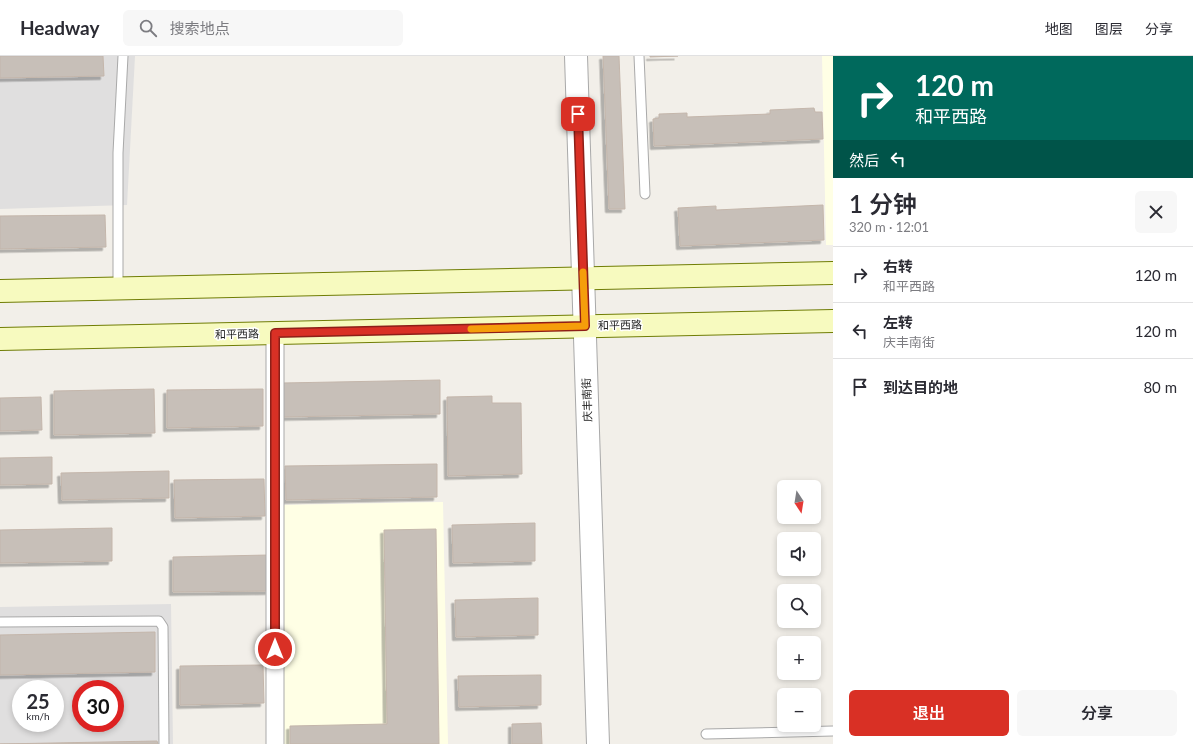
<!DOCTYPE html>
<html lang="zh">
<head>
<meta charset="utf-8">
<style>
	body { margin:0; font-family:Lato,"Noto Sans SC",sans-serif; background:#f7f7f7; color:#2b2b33; height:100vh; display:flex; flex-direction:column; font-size:15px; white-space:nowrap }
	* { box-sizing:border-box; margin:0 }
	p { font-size:13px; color:#7c7c81 }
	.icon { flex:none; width:22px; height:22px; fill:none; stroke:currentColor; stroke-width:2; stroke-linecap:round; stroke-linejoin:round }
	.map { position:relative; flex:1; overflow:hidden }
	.drawer { display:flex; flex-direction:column; background:#fff; width:360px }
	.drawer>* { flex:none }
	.top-card { background:#00695c; color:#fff; overflow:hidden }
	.needle { width:26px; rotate:168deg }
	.controls { position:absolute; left:777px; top:424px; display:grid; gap:8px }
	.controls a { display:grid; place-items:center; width:44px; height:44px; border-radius:6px; background:#fff; box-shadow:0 2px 6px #0003; font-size:20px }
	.speed { position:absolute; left:12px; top:624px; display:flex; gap:8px; font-size:20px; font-weight:700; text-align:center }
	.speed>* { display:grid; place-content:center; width:52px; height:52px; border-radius:50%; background:#fff; box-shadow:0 2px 6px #0003; line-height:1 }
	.speed small { font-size:10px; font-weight:400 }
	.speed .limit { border:6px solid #d22; background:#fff; color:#111 }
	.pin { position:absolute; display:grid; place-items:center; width:34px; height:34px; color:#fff; margin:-17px; border-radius:8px; box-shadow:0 2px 6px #0006 }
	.me { position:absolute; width:44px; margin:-22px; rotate:0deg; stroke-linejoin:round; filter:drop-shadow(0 0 3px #0008) }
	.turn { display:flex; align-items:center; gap:14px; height:84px; padding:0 16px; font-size:18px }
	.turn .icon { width:52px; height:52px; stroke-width:2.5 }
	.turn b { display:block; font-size:28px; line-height:34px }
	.then { display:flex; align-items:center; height:38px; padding:0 16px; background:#0003; gap:8px; font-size:15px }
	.round { display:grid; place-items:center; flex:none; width:42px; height:42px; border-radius:6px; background:#f7f7f7 }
	.headline { display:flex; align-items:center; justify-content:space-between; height:68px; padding:0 16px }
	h1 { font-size:24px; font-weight:600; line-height:30px }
	.cta { display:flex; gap:8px; margin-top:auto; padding:8px 16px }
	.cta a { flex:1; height:46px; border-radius:6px; background:#d93025; color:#fff; font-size:16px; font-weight:600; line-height:46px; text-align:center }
	.cta a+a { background:#f7f7f7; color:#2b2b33 }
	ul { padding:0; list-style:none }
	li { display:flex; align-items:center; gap:12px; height:56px; padding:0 16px; border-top:1px solid #e1e1e2 }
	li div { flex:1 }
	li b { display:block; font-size:15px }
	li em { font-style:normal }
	header { display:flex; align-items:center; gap:24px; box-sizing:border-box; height:56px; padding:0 20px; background:#fff; border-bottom:1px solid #e1e1e2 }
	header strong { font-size:19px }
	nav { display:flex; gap:22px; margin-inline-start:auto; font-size:14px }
	.search { width:280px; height:36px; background:#f7f7f7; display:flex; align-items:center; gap:10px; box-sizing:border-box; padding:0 14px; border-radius:6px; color:#7c7c81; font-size:15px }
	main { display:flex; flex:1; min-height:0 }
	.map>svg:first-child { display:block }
</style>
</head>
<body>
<header>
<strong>Headway</strong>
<div class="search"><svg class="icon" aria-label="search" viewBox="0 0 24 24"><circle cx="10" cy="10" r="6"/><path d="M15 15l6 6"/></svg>搜索地点</div>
<nav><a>地图</a><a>图层</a><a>分享</a></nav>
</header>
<main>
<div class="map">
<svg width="833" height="688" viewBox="0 0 833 688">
	<defs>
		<filter id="shadow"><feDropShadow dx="-3.5" dy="3.5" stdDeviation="0" flood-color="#0004"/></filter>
	</defs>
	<rect width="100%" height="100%" fill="#f2efe9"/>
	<g fill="#e0dfdf" fill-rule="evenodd">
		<path d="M0,0H135L127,149L0,153Z"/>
		<path d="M171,548L173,688H0V551ZM21,633H55V667H21ZM81,633H115V667H81Z"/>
	</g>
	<g fill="#ffffe5">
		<path d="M822,0H833V189H826Z"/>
		<path d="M443,446L448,688H283L279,449Z"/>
	</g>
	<g fill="#c7bfb8" stroke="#c4b6ab" filter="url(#shadow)">
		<path d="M0,0H103L104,20L0,22Z"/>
		<path d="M603,0H619L625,153H609Z"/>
		<path d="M650,0H678L650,1Z"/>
		<path d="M814,52L815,56H822L823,83L654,90L653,63L659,62V58L687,57V61L770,58V54Z"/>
		<path d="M823,149L824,184L680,190L678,152L716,150V154Z"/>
		<path d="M105,159L106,191L0,193V160Z"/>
		<path d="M440,324V358L282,361V327Z"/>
		<path d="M154,333L155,377L54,379V335Z"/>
		<path d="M263,333V370L167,372V334Z"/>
		<path d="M492,340V347H521L522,418L448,420L447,341Z"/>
		<path d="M41,341L42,374L0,375V342Z"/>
		<path d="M52,401V428L0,429V402Z"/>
		<path d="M437,408V441L286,444L285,410Z"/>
		<path d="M169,415V442L62,444L61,417Z"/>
		<path d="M264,423L265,460L175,462L174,424Z"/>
		<path d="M535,467V505L453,507L452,469Z"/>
		<path d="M112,472V505L0,507V474Z"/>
		<path d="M436,473L439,688H290V670L387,668L384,474Z"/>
		<path d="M269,499V535L173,536V501Z"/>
		<path d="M538,542V579L456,581L455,544Z"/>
		<path d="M155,576V616L0,619V579Z"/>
		<path d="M263,609L264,647L180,649V610Z"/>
		<path d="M541,619V649L459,651L458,620Z"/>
		<path d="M541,667L542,688H512V668Z"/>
		<path d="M157,685L158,688H0Z"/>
	</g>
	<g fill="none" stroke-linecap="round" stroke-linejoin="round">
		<defs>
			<g id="service">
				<path d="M639,0L645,138"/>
				<path d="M118,232V97L123,0"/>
				<path d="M0,566L159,565L163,571L164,688"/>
				<path d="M706,678L833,675"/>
			</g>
			<path id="minor" d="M275,277V688"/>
			<path id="tertiary" d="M576,0L598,688"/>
			<g id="secondary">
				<path d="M0,235L833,217"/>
				<path d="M0,283L833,265"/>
			</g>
		</defs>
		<use href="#service" stroke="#a9a9a9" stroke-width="11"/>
		<use href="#minor" stroke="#a9a9a9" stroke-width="19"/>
		<use href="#tertiary" stroke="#a9a9a9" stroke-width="24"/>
		<use href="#secondary" stroke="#707d05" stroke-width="24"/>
		<use href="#service" stroke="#fff" stroke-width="9"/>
		<use href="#minor" stroke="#fff" stroke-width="17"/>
		<use href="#tertiary" stroke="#fff" stroke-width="22"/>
		<use href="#secondary" stroke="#f7fabf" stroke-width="22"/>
	</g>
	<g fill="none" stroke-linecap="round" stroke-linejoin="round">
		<defs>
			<path id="route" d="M275,593V277L585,270L578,58"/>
		</defs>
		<use href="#route" stroke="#8d1f18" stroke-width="10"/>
		<use href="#route" stroke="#d93025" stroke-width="7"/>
		<path stroke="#f59e0b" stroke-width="7" d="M471,273L585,270L583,216"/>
	</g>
	<g text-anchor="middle" stroke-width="3" stroke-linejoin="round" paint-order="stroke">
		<g font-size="11" fill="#222" stroke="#fff">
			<text transform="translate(620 269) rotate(-1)" y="4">和平西路</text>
			<text transform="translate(237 278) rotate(-1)" y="4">和平西路</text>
			<text transform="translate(587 344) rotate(-92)" y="4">庆丰南街</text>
		</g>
	</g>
</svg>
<div class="controls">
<a><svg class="needle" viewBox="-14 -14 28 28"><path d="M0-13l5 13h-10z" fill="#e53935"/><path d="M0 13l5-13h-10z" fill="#7c7c81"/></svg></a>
<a><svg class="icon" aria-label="sound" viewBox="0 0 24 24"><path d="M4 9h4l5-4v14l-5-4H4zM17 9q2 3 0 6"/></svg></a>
<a><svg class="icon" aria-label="search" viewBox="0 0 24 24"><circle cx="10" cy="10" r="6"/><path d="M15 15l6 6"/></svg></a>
<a>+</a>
<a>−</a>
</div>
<div class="speed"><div>25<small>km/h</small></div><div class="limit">30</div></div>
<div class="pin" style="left:578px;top:58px;background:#d93025"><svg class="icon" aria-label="arrive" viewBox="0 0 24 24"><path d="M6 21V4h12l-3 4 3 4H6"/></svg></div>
<svg class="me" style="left:275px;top:593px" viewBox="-20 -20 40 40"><circle r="17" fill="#d93025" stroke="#fff" stroke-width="3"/><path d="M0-11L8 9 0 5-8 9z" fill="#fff"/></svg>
</div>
<section class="drawer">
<div class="top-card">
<div class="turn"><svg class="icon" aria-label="right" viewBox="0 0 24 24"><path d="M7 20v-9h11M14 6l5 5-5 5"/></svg><div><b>120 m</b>和平西路</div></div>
<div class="then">然后<svg class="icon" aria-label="left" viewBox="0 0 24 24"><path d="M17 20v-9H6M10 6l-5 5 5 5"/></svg></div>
</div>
<div class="headline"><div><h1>1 分钟</h1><p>320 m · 12:01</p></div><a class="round"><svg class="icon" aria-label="close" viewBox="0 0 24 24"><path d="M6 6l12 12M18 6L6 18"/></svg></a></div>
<ul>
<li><svg class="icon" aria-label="right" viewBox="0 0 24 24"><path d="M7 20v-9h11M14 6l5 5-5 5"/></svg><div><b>右转</b><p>和平西路</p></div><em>120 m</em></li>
<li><svg class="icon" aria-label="left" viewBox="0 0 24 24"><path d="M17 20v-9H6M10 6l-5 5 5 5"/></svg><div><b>左转</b><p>庆丰南街</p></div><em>120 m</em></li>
<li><svg class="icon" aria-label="arrive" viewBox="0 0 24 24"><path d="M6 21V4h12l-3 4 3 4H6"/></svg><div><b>到达目的地</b></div><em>80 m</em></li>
</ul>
<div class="cta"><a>退出</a><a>分享</a></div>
</section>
</main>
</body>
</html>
